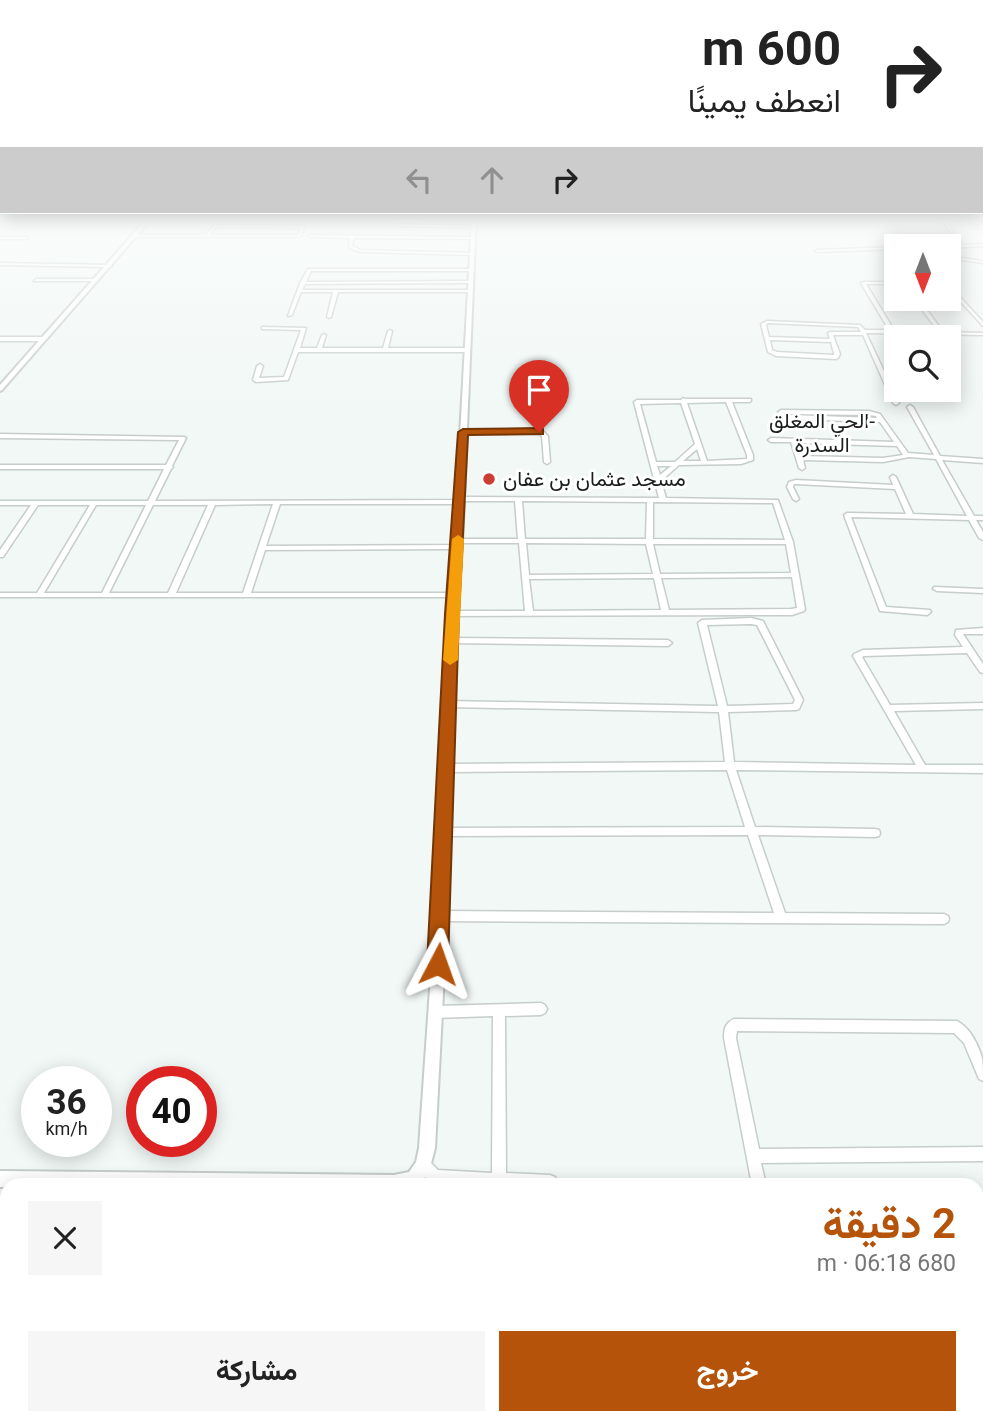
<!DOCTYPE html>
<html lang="ar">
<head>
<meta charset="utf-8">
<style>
	body { margin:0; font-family:Roboto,Vazirmatn,sans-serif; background:#f6f6f6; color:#222; direction:rtl; height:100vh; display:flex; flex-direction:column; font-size:26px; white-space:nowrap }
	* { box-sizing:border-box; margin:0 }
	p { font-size:23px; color:#767676 }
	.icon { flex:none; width:38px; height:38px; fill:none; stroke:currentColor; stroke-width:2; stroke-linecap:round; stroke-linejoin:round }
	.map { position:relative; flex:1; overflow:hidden; direction:ltr }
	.panel { position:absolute; left:0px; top:1178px; width:984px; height:247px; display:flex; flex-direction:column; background:#fff; border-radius:21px 21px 0 0; box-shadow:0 4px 18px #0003; direction:rtl }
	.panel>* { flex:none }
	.top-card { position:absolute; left:0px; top:0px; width:984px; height:214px; box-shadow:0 4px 18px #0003; direction:rtl; background:#fff; color:#222; overflow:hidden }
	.needle { width:46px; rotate:180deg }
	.tools { position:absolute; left:884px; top:234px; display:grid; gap:14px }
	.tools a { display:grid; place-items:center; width:77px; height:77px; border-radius:0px; background:#fff; box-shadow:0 4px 18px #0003; font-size:35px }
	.speed { position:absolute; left:21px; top:1066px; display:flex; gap:14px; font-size:35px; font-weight:700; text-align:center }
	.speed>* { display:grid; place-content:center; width:91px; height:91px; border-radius:50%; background:#fff; box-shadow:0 4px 18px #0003; line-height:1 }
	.speed small { font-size:18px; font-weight:400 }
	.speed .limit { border:10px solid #d22; background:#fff; color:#111 }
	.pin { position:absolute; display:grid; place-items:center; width:60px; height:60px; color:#fff; margin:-72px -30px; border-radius:50% 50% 50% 0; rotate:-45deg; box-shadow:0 0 7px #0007 }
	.pin .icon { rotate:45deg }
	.me { position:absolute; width:77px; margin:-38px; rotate:4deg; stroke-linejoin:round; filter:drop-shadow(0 0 5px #0008) }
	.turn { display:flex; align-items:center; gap:24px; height:147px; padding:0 28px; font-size:32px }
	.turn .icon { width:91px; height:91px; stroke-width:2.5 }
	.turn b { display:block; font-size:49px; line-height:60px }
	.lanes { display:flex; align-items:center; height:66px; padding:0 28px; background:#0003; justify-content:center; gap:35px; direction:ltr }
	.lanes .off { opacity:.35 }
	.round { display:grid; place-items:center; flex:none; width:74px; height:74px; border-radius:0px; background:#f6f6f6 }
	.headline { display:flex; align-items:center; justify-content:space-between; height:119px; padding:0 28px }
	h1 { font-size:42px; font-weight:700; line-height:52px; color:#b45309 }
	.cta { display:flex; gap:14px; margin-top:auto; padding:14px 28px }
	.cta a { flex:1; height:80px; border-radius:0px; background:#b45309; color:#fff; font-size:28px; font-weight:700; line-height:80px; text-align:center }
	.cta a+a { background:#f6f6f6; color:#222 }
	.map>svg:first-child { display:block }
</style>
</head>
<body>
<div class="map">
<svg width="983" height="1424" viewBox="0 0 983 1424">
	<rect width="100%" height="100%" fill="#f1f8f6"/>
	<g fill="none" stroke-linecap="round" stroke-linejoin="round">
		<defs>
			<g id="minor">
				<path d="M187,216H195V217L193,218Z"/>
				<path d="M357,216H361L359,222L360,223L474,226L476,227L474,228L360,225L355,223Z"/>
				<path d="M835,216H840L837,218Z"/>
				<path d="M970,219L978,229H976L968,221L946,222L963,245L983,244V246L948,248L937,247L959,245L942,220Z"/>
				<path d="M220,225L303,226L305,227L301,236L299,237H135L133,236L135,235H206L213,226ZM220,227L301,228L298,235H210L215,228Z"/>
				<path d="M310,235L473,237L474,239L354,238L352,246L361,250L473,253L475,254L473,255L361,252L349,248L350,238L309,237Z"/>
				<path d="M0,237H26L28,238L26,239H0Z"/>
				<path d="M896,247V249L817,252L815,251L817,250Z"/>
				<path d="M948,256L983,261V263L948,258Z"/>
				<path d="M0,263L110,265L112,266L110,267L0,265Z"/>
				<path d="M308,269H472L474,270L472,271H311L306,282L471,281L473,282L471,283L305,284L302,290H470L472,291L470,292H338L331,317L329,318L327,317L333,292H301L292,315L288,316L300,283Z"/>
				<path d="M36,279H96L98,280L96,281H34Z"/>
				<path d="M863,282H896V284H866L894,330L938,331L914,299H919L943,332L983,333V335L866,333L899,403L896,405L893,403L863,335H833L840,354L838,358L836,359L776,356L768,352L761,324L767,321L860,325L865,330H889L861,283ZM768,323L858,327L861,332H830L828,333L830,339L769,337L766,325ZM770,340L831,342L834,354V355L777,352L772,350Z"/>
				<path d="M948,284L983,322V326L948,288Z"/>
				<path d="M262,327L306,328L300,348H317L322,335L324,334L326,335L322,348H383L388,331L390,330L392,331L388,348H467L470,350L467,352H298L288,380L256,382L253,380L257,366L260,364L263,366L259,378L284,377L301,330L264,329H262Z"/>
				<path d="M0,337H43L46,339L43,341H0Z"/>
				<path d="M683,398L685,399H751V401L749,402H732L753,455V460L741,464L679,465L661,481L666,498L778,500L793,542L805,609L804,611L792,615L449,616L448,614L449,612L452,611H525L519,543H458L454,541L458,539H518L515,501H463L462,503L460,504H280L266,546L458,545L462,547L458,549L265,550L251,593H457L458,595L454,597H0V593H37L90,505H38L3,557H0V550L31,505H0V501H148L164,469H0V465H166L179,440L0,438V434L185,437L186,438L172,466L173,467L171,469L155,501L457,500L458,498L460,497L659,498L634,402L637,400H681ZM726,402L747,455V459L707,461L687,403ZM681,403L695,444L675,462H656L640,404ZM697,449L701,461H683ZM657,466H671L660,475ZM522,501L647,502L646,539H525ZM653,502L773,503L785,540L653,539ZM273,504L243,593H176L215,505ZM96,505H146L102,593H44ZM153,505H208L168,593H109ZM526,543L646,544L653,574L529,575ZM653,544H786L791,573L660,574ZM792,577L797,608L791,609L669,610L661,578ZM654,578L661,610L533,611L529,579Z"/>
				<path d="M910,405L913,407L940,456L983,459V463L942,460L974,516H983V520H976L983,532V540L979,538L969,520L851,517L886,607L930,610L931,612L927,615L880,611L844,515L847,513L906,514L895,489L796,484H794L793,487L799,499L796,501L793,499L787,487L789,482L796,480L893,485L890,477L893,475L896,477L913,514L967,516L936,459L909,457L883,462L803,460L805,468L802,470L799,468L791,442H771L768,440L771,438L894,442L880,422L788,419L778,412L781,410L869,411L880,414L908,453L934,455L907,407ZM787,414L869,415L876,416L877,418L789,415ZM797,443L897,446L903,455L883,458L801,456Z"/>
				<path d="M463,430L543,431L548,436L550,462L547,464L544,462L542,436L539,434L461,433L460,432Z"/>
				<path d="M934,587L983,589V593L937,591L933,589Z"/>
				<path d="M751,618L763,621L803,700L799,709L796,710L728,712L734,762L916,765L853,656L854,654L863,650L963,647L955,635L956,630L983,628V634H963L983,664V673L980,672L967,653L864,656L862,657L890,705L983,703V709L894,711L925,765H983V773L736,770L755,827L875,829L879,830L880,833L879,836L875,837L758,835L785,913L944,914L948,916L949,919L948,922L944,924L441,921L437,919L436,916L437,913L441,911L774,913L748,835L444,836L440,835L439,832L440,829L444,828L745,827L727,770L446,772L443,771L441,768L443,765L446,764L725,762L719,712L449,707L445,704L449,701L718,706L698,623L702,620ZM751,624L757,625L795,700L793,704L727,706L707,625Z"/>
				<path d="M451,638L668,640L672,643L668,646L448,643L447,641L448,639Z"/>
				<path d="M541,1003L545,1005L547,1009L545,1013L541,1015L505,1016L506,1173L550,1175L555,1177L557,1182L556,1185L435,1184L430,1182L418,1170L416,1165L418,1160L423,1158L428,1160L438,1170L492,1173L493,1016L435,1018L431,1016L429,1012L431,1008L435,1006Z"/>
				<path d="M734,1019L957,1021C970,1028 978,1044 982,1058C983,1065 983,1074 983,1081L979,1079L964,1043L954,1033L737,1031L736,1038L759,1149L983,1147V1161L761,1163L766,1185H752L724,1038C724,1029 725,1023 734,1019Z"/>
				<rect x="976" y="1231" width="7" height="14"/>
				<path d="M132,1418H148L147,1424H131Z"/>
				<path d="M796,1418H812L813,1424H797Z"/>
				<path d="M936,1418H952L954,1424H938Z"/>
			</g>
			<g id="tertiary">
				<path d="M149,216H154L2,390L0,391V385Z"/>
				<path d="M472,216H476L462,547L457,614L447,916L435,1148L429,1171L420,1185H7V1187H0V1171L394,1175L409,1172L416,1162L419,1148L435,916L447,614L454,547Z"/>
			</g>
		</defs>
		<use href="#minor" stroke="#c6cdcb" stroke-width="3"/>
		<use href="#tertiary" stroke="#c6cdcb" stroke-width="4"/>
		<use href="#minor" fill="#fff" fill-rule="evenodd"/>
		<use href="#tertiary" fill="#fff" fill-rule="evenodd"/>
	</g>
	<linearGradient id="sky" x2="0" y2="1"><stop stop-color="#82c1da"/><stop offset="0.52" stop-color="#f9fcfb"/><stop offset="1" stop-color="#f9fcfb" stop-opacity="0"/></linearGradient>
	<rect width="983" height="416" fill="url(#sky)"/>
	<path fill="#b45309" stroke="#753606" stroke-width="2" d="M539,428L543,429V434L468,435L459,614L448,964L445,971L438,974L430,971L427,964L445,614L458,432L463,429Z"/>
	<path fill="#f59e0b" d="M458,535L464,539L458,660L450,665L443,660L452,539Z"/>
	<circle fill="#cc3e34" stroke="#fff" stroke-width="2.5" cx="489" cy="479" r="7"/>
	<g text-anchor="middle" stroke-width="6" stroke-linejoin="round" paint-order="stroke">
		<g font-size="21" fill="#1c1e1e" stroke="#fff">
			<text x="822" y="428">الحي المغلق-<tspan x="822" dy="24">السدرة</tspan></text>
		</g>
		<g font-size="21" fill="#1c1e1e" stroke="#fff" text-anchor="start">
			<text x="503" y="486">مسجد عثمان بن عفان</text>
		</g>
	</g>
</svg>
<div class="tools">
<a><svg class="needle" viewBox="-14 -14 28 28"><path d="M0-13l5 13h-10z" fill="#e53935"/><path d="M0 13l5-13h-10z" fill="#767676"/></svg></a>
<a><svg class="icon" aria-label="search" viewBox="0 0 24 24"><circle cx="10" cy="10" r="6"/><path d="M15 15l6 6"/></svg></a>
</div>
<div class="speed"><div>36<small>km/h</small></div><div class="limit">40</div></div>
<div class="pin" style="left:539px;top:432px;background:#d93025"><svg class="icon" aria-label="arrive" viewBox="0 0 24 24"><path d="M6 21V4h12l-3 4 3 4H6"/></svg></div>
<svg class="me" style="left:438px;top:964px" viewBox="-20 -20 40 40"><path d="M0-17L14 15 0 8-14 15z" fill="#b45309" stroke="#fff" stroke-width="4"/></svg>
<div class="top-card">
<div class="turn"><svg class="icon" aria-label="right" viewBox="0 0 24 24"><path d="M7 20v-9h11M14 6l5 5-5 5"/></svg><div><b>600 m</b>انعطف يمينًا</div></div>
<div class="lanes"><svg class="icon off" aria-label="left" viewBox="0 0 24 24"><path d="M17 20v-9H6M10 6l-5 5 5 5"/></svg><svg class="icon off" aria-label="ahead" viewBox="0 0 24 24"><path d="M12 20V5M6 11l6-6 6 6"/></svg><svg class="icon" aria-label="right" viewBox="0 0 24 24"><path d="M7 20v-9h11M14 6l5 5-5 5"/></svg></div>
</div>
<section class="panel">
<div class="headline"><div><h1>2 دقيقة</h1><p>680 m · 06:18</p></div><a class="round"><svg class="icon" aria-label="close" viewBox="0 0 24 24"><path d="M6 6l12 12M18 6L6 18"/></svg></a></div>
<div class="cta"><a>خروج</a><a>مشاركة</a></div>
</section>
</div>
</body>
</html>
